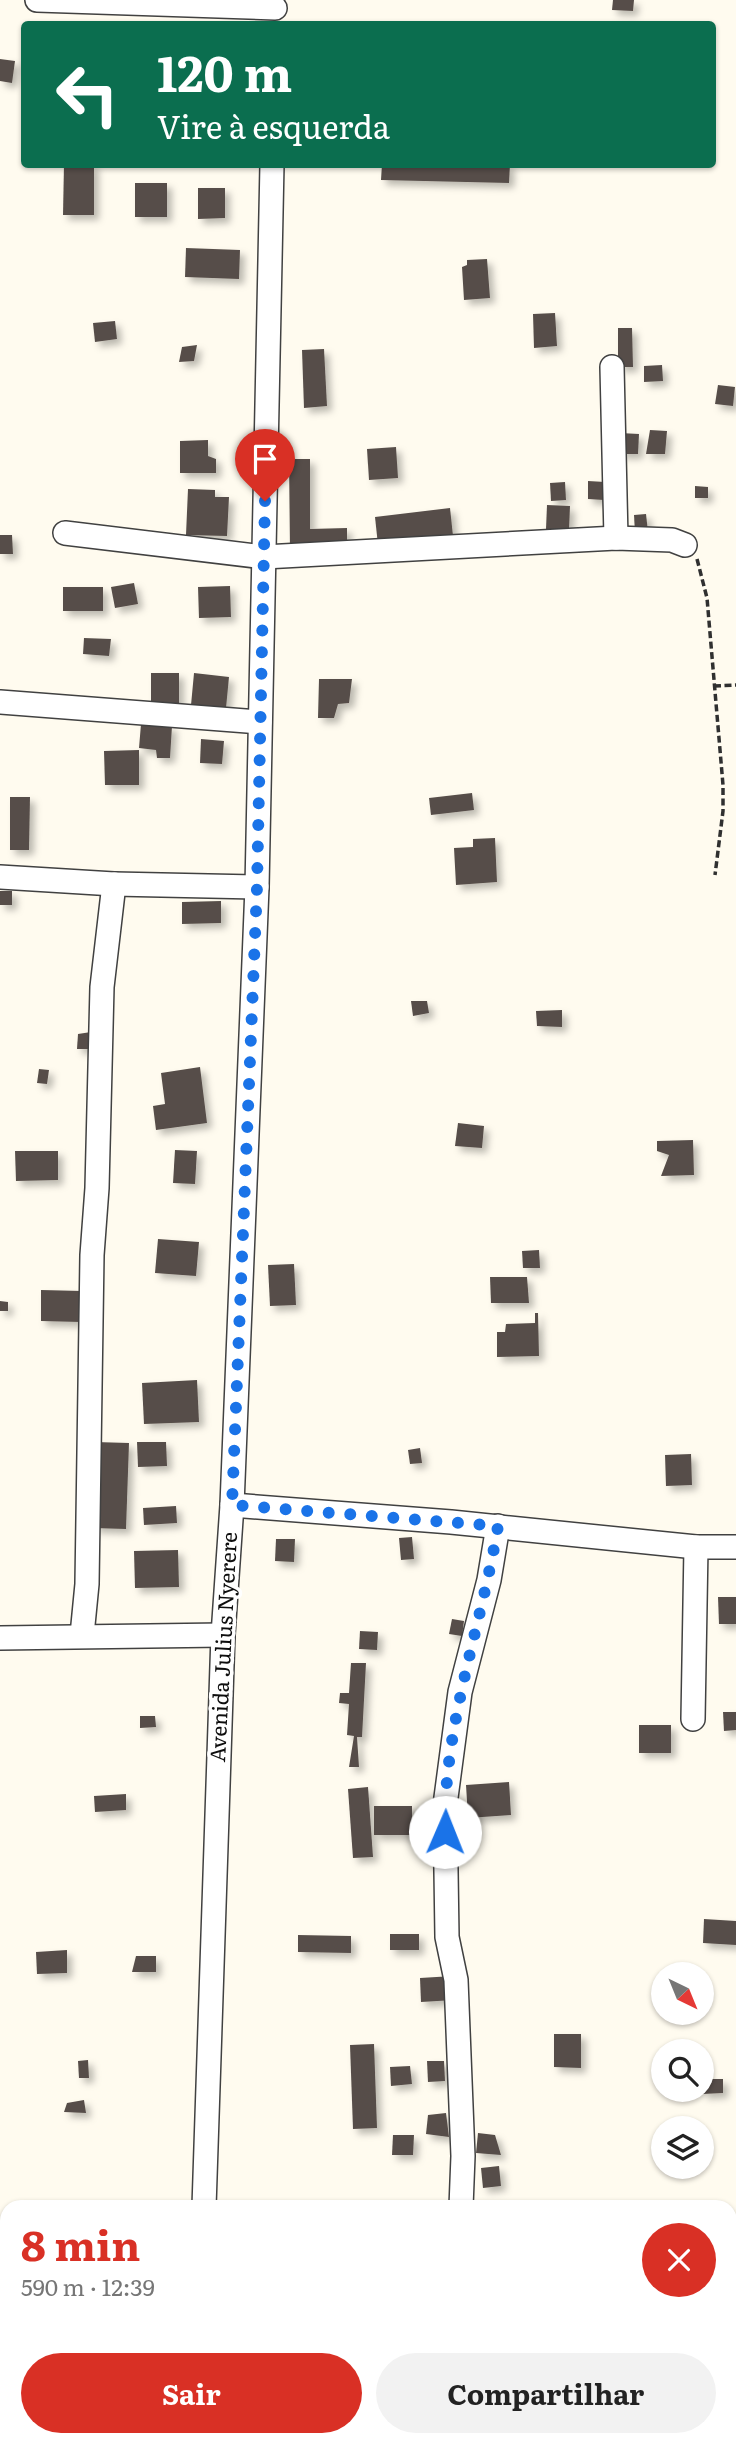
<!DOCTYPE html>
<html lang="pt">
<head>
<meta charset="utf-8">
<style>
	body { margin:0; font-family:Literata,serif; background:#f2f2f2; color:#222; height:100vh; display:flex; flex-direction:column; font-size:26px; white-space:nowrap }
	* { box-sizing:border-box; margin:0 }
	p { font-size:23px; color:#767676 }
	.icon { flex:none; width:38px; height:38px; fill:none; stroke:currentColor; stroke-width:2; stroke-linecap:round; stroke-linejoin:round }
	.map { position:relative; flex:1; overflow:hidden }
	.sheet { position:absolute; left:0px; top:2200px; width:737px; height:247px; display:flex; flex-direction:column; background:#fff; border-radius:21px 21px 0 0; box-shadow:0 2px 5px #0004 }
	.sheet>* { flex:none }
	.guide { position:absolute; left:21px; top:21px; width:695px; height:147px; border-radius:7px; box-shadow:0 2px 5px #0004; background:#0b6e4f; color:#fff; overflow:hidden }
	.needle { width:46px; rotate:137deg }
	.buttons { position:absolute; left:651px; top:1962px; display:grid; gap:14px }
	.buttons a { display:grid; place-items:center; width:63px; height:63px; border-radius:50%; background:#fff; box-shadow:0 2px 5px #0004; font-size:35px }
	.pin { position:absolute; display:grid; place-items:center; width:60px; height:60px; color:#fff; margin:-72px -30px; border-radius:50% 50% 50% 0; rotate:-45deg; box-shadow:0 0 7px #0007 }
	.pin .icon { rotate:45deg }
	.me { position:absolute; width:77px; margin:-38px; rotate:1deg; stroke-linejoin:round; filter:drop-shadow(0 0 5px #0008) }
	.turn { display:flex; align-items:center; gap:24px; height:147px; padding:0 21px; font-size:32px }
	.turn .icon { width:91px; height:91px; stroke-width:2.5 }
	.turn b { display:block; font-size:49px; line-height:60px }
	.round { display:grid; place-items:center; flex:none; width:74px; height:74px; border-radius:37px; background:#f2f2f2 }
	.summary { display:flex; align-items:center; justify-content:space-between; height:119px; padding:0 21px }
	h1 { font-size:42px; font-weight:700; line-height:52px; color:#d93025 }
	.cta { display:flex; gap:14px; margin-top:auto; padding:14px 21px }
	.cta a { flex:1; height:80px; border-radius:42px; background:#d93025; color:#fff; font-size:28px; font-weight:700; line-height:80px; text-align:center }
	.cta a+a { background:#f2f2f2; color:#222 }
	.map>svg:first-child { display:block }
</style>
</head>
<body>
<div class="map">
<svg width="736" height="2446" viewBox="0 0 736 2446">
	<defs>
		<filter id="shadow"><feDropShadow dx="5" dy="5" stdDeviation="3.5" flood-color="#0004"/></filter>
	</defs>
	<rect width="100%" height="100%" fill="#fffbef"/>
	<g fill="#574e49" filter="url(#shadow)">
		<path d="M613,0H634L633,11L612,10Z"/>
		<path d="M0,59L15,61L12,83L0,81Z"/>
		<path d="M64,164H94V215H63Z"/>
		<path d="M382,164H510L509,183L381,180Z"/>
		<rect x="135" y="183" width="32" height="34"/>
		<path d="M198,188H225V218L198,219Z"/>
		<path d="M186,248L240,250L239,279L185,277Z"/>
		<path d="M487,259L490,298L464,300L462,267L467,265V260Z"/>
		<path d="M555,313L557,346L534,348L533,314Z"/>
		<path d="M115,321L117,339L95,342L93,323Z"/>
		<path d="M618,328H632L633,367H618Z"/>
		<path d="M197,345L194,361L179,362L182,347Z"/>
		<path d="M324,349L327,406L304,408L302,350Z"/>
		<path d="M662,365L663,381L644,382V366Z"/>
		<path d="M718,385L735,387L733,406L715,404Z"/>
		<path d="M650,430L667,431L665,454H646Z"/>
		<path d="M620,433L639,434L638,454H619Z"/>
		<path d="M208,440V456L216,459V473H180V441Z"/>
		<path d="M396,447L398,478L369,480L367,449Z"/>
		<path d="M289,459H310V529L347,528V550H290Z"/>
		<path d="M588,481L605,482L604,500L588,499Z"/>
		<path d="M565,482L566,500L551,501L550,483Z"/>
		<path d="M695,486L708,487V498H695Z"/>
		<path d="M188,489L215,490V497H229L227,536L186,535Z"/>
		<path d="M547,505L570,506L569,530L546,529Z"/>
		<path d="M450,508L453,536L378,545L375,517Z"/>
		<path d="M646,514L648,532L635,533L634,515Z"/>
		<path d="M0,535H12L13,554H0Z"/>
		<path d="M134,583L138,604L115,608L111,587Z"/>
		<path d="M230,586L231,617L199,618L198,587Z"/>
		<rect x="63" y="587" width="40" height="24"/>
		<path d="M84,638L111,639L109,656L83,654Z"/>
		<path d="M151,673H179V707L151,706Z"/>
		<path d="M194,673L229,677L226,708L191,705Z"/>
		<path d="M319,679H352L349,703L338,704L334,718H318Z"/>
		<path d="M141,724L172,726L170,758H157L156,750L139,748Z"/>
		<path d="M201,739L224,741L222,764L200,763Z"/>
		<path d="M139,750V785H105L104,751Z"/>
		<path d="M472,793L474,810L431,815L429,798Z"/>
		<path d="M10,797H30L29,850H10Z"/>
		<path d="M495,838L497,882L456,885L454,848L473,847V839Z"/>
		<rect x="0" y="891" width="12" height="14"/>
		<path d="M221,901V923L182,924V902Z"/>
		<path d="M411,1001H427L429,1013L413,1016Z"/>
		<path d="M562,1010V1027L537,1026L536,1011Z"/>
		<path d="M91,1032L92,1049H77L78,1034Z"/>
		<path d="M200,1067L207,1123L156,1130L153,1106L165,1104L161,1073Z"/>
		<path d="M39,1069L49,1070L47,1084L37,1083Z"/>
		<path d="M458,1123L484,1126L482,1148L455,1146Z"/>
		<path d="M693,1140L694,1175L661,1176L669,1155L657,1151V1141Z"/>
		<path d="M175,1150L197,1151L195,1184L173,1183Z"/>
		<path d="M15,1151H58V1180L16,1181Z"/>
		<path d="M158,1239L199,1242L196,1276L155,1273Z"/>
		<path d="M539,1250L540,1268H523L522,1251Z"/>
		<path d="M294,1264L296,1305L270,1306L268,1265Z"/>
		<path d="M490,1277H527L529,1303H491Z"/>
		<path d="M41,1290L82,1291L81,1322L41,1321Z"/>
		<path d="M0,1301L8,1302V1311H0Z"/>
		<path d="M535,1313H538L539,1356L497,1357V1332H505L506,1324L535,1323Z"/>
		<path d="M197,1380L199,1422L144,1424L142,1383Z"/>
		<path d="M95,1442L129,1443L126,1529L93,1528Z"/>
		<path d="M137,1442H166L167,1466L138,1467Z"/>
		<path d="M420,1448L422,1463L410,1464L408,1450Z"/>
		<path d="M691,1454L692,1485L666,1486L665,1455Z"/>
		<path d="M176,1506L177,1523L144,1525L143,1508Z"/>
		<path d="M412,1537L414,1559L401,1560L399,1538Z"/>
		<path d="M276,1539H295L294,1562L275,1561Z"/>
		<path d="M178,1550L179,1587L135,1588L134,1551Z"/>
		<path d="M718,1597H736V1624H719Z"/>
		<path d="M452,1619L464,1621L462,1636L449,1634Z"/>
		<path d="M360,1631L378,1632L377,1650L359,1649Z"/>
		<path d="M351,1663H366L362,1737H357L359,1767H349L354,1736L347,1735L349,1704L339,1703L340,1693H349Z"/>
		<path d="M723,1712H736V1730L724,1731Z"/>
		<path d="M140,1716H155L156,1727L140,1728Z"/>
		<rect x="639" y="1725" width="32" height="28"/>
		<path d="M509,1782L511,1815L468,1818L466,1785Z"/>
		<path d="M368,1787L373,1857L353,1858L348,1789Z"/>
		<path d="M126,1794V1810L95,1812L94,1796Z"/>
		<rect x="374" y="1806" width="38" height="29"/>
		<path d="M418,1811L437,1813L434,1842L415,1840Z"/>
		<path d="M704,1919L736,1921V1945L703,1943Z"/>
		<rect x="390" y="1934" width="29" height="16"/>
		<path d="M298,1935L351,1936V1953L298,1952Z"/>
		<path d="M67,1950V1973L37,1974L36,1952Z"/>
		<path d="M136,1956H156V1972H132Z"/>
		<path d="M453,1976L454,2000L421,2002L420,1978Z"/>
		<path d="M554,2034H581V2068L554,2067Z"/>
		<path d="M374,2044L377,2128L353,2129L350,2045Z"/>
		<path d="M88,2060L89,2078H79L78,2061Z"/>
		<path d="M427,2061H444L445,2081L428,2082Z"/>
		<path d="M410,2066L412,2084L391,2086L390,2067Z"/>
		<path d="M702,2079H723V2093L702,2094Z"/>
		<path d="M84,2100L86,2113L64,2112L67,2103Z"/>
		<path d="M446,2113L449,2137L426,2134L428,2115Z"/>
		<path d="M478,2133L495,2135L501,2155L476,2153Z"/>
		<path d="M393,2135H414L413,2155H392Z"/>
		<path d="M499,2166L501,2186L483,2188L481,2168Z"/>
		<rect x="51" y="2440" width="21" height="6"/>
		<rect x="649" y="2440" width="25" height="6"/>
	</g>
	<g fill="none" stroke-linecap="round" stroke-linejoin="round">
		<defs>
			<g id="minor">
				<path d="M37,0L275,8"/>
				<path d="M612,367L616,538"/>
				<path d="M65,533L264,557L616,538L672,540L685,545"/>
				<path d="M0,702L260,722"/>
				<path d="M0,877L114,884"/>
				<path d="M232,1505L451,1522L696,1547H736"/>
				<path d="M82,1635L87,1584L92,1255L97,1188L102,987L114,884L257,887"/>
				<path d="M0,1638L223,1635"/>
				<path d="M693,1719L696,1547"/>
				<path d="M204,2207L223,1635L232,1505L257,887L272,164"/>
				<path d="M461,2207L463,2156L456,1980L447,1937L445,1805L460,1692L489,1580L498,1526"/>
				<path d="M730,2310H736"/>
				<path d="M195,2446V2440"/>
			</g>
		</defs>
		<use href="#minor" stroke="#414141" stroke-width="26"/>
		<g stroke="#303030" stroke-width="3.5" stroke-dasharray="7 3.5" stroke-linecap="butt">
			<path d="M697,559L707,598L723,785V811L715,875"/>
			<path d="M714,686L736,685"/>
			<path d="M465,2440V2446"/>
			<path d="M695,2446V2440"/>
		</g>
		<use href="#minor" stroke="#fff" stroke-width="23"/>
	</g>
	<g fill="none" stroke-linecap="round" stroke-linejoin="round">
		<path stroke="#1a73e8" stroke-width="12" stroke-dasharray="0 21.6" d="M265,501L257,887L232,1505L498,1526C481,1628 443,1727 445,1832"/>
	</g>
	<g text-anchor="middle" stroke-width="7" stroke-linejoin="round" paint-order="stroke">
		<g font-size="21" fill="#0e0e0e" stroke="#fff">
			<text transform="translate(224 1647) rotate(-87)" y="7">Avenida Julius Nyerere</text>
		</g>
	</g>
</svg>
<div class="buttons">
<a><svg class="needle" viewBox="-14 -14 28 28"><path d="M0-13l5 13h-10z" fill="#e53935"/><path d="M0 13l5-13h-10z" fill="#767676"/></svg></a>
<a><svg class="icon" aria-label="search" viewBox="0 0 24 24"><circle cx="10" cy="10" r="6"/><path d="M15 15l6 6"/></svg></a>
<a><svg class="icon" aria-label="layers" viewBox="0 0 24 24"><path d="M12 4l9 5-9 5-9-5zM3 14l9 5 9-5"/></svg></a>
</div>
<div class="pin" style="left:265px;top:501px;background:#d93025"><svg class="icon" aria-label="arrive" viewBox="0 0 24 24"><path d="M6 21V4h12l-3 4 3 4H6"/></svg></div>
<svg class="me" style="left:445px;top:1832px" viewBox="-20 -20 40 40"><circle r="19" fill="#fff"/><path d="M0-13L10 11 0 6-10 11z" fill="#1a73e8"/></svg>
<div class="guide">
<div class="turn"><svg class="icon" aria-label="left" viewBox="0 0 24 24"><path d="M17 20v-9H6M10 6l-5 5 5 5"/></svg><div><b>120 m</b>Vire à esquerda</div></div>
</div>
<section class="sheet">
<div class="summary"><div><h1>8 min</h1><p>590 m · 12:39</p></div><a class="round" style="background:#d93025;color:#fff"><svg class="icon" aria-label="close" viewBox="0 0 24 24"><path d="M6 6l12 12M18 6L6 18"/></svg></a></div>
<div class="cta"><a>Sair</a><a>Compartilhar</a></div>
</section>
</div>
</body>
</html>
